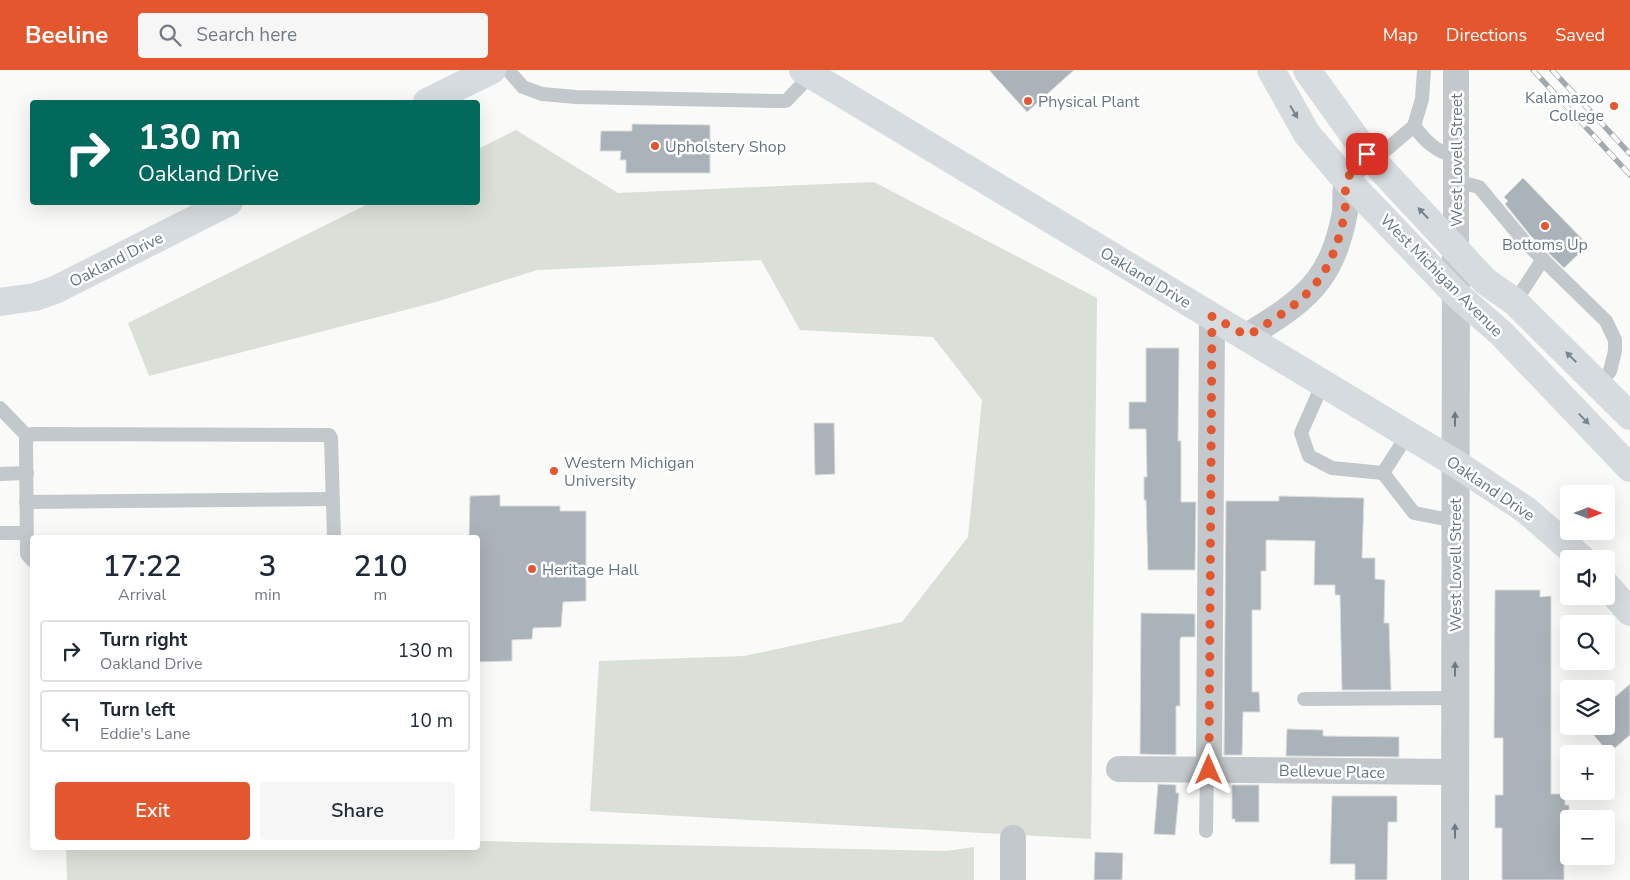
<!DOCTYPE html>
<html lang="en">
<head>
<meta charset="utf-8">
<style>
	body { margin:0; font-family:"Nunito Sans",sans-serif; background:#f6f6f7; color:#1f2937; height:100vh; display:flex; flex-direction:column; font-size:19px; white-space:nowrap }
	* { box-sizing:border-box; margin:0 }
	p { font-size:16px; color:#747a83 }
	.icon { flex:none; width:28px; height:28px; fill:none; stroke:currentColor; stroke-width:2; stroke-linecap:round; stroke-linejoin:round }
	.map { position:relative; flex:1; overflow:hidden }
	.sheet { position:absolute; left:30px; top:465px; width:450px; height:315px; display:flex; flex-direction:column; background:#fff; border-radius:5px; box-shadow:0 5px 20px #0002 }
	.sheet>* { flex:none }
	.banner { position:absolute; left:30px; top:30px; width:450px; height:105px; border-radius:5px; box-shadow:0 5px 20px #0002; background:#00695c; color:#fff; overflow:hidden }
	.needle { width:32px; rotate:90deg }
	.controls { position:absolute; left:1560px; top:415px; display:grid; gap:10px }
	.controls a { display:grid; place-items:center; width:55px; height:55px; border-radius:5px; background:#fff; box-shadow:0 5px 20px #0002; font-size:25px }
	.pin { position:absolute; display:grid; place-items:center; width:42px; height:42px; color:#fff; margin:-21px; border-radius:10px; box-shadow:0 2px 8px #0006 }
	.me { position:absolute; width:55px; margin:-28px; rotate:0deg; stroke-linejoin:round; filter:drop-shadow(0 0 4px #0008) }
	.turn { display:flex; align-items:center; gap:18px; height:105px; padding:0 25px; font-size:22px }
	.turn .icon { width:65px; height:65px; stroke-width:2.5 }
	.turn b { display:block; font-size:35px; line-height:42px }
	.eta { display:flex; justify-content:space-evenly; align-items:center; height:85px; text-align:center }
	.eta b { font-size:30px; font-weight:600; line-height:35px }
	.cta { display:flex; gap:10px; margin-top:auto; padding:10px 25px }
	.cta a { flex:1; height:58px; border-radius:5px; background:#e4572e; color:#fff; font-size:20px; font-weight:600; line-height:58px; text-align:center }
	.cta a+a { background:#f6f6f7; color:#1f2937 }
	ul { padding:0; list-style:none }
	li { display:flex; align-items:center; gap:15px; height:62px; margin:0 10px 8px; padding:0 15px; border:2px solid #e0e1e3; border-radius:5px }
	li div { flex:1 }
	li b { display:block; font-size:19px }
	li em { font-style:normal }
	header { display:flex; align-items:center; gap:30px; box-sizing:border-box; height:70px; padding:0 25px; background:#e4572e; color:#fff }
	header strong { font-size:24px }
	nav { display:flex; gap:28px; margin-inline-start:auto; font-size:18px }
	.search { width:350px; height:45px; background:#f6f6f7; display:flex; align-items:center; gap:12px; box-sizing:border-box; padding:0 18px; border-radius:5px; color:#747a83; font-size:19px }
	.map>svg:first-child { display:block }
</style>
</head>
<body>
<header>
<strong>Beeline</strong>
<div class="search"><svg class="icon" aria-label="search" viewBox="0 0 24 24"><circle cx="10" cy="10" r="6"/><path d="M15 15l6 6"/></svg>Search here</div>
<nav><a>Map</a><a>Directions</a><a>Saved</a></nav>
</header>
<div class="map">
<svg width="1630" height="810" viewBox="0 0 1630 810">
	<rect width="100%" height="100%" fill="#fafaf8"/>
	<g fill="#dadfd7">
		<path d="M516,60L618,123L874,112L1097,228L1091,769L590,741L599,591L744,586L902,552L968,467L982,330L933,267L800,260L761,190L537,200L436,232L149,306L128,253L370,133L478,132V79Z"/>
		<path d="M478,771L946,781L974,777V810H67L66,778H478Z"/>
	</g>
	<g fill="#aab3b9" stroke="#dcdcda">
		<path d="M989,0H1074L1027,42Z"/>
		<path d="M632,54L710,55V103H626V90H620L621,81H600L601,61H632Z"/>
		<path d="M1523,108L1588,175L1564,198L1530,165L1505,134L1508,131L1504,127Z"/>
		<path d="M1146,278H1179L1178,371H1181V432H1196L1195,500H1148L1146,430H1144V407H1147L1146,359H1129V332H1146Z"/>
		<path d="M814,353H834L835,404L815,405Z"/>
		<path d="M500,425V436H560V441H586V531L563,532L561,557L533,558L532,569L512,570V591L478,592V468H469L470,426Z"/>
		<path d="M1279,426L1364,428L1362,488H1375V509L1385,510L1384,553H1389L1391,620H1342L1340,525H1335V515H1314L1315,471L1266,470V501H1261V540H1252V622H1259L1260,642H1243L1242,685H1224L1226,431H1279Z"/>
		<path d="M1495,520H1540V527L1551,526V724H1565V735H1569V752H1566V758H1564V810H1502V758H1495V725H1503V668H1494Z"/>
		<path d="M1141,543L1195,544V567H1181L1180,570V636H1176V685L1140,684Z"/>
		<path d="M1630,614V665L1609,683L1586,656H1606V635Z"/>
		<path d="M1287,659L1323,660V666L1399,667V687L1286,686Z"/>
		<path d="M1158,714L1176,715V723H1179L1175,765L1154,764Z"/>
		<path d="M1232,715H1259V752H1235V749H1232Z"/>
		<path d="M1332,726H1397V752H1388L1387,810H1355V794H1330Z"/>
		<path d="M1095,782L1123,783L1122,810H1094Z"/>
	</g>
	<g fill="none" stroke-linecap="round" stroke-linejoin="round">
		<g stroke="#c3c8cc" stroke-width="14">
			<path d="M508,0L523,17L542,24L576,27L772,31H786L811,5"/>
			<path d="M1414,56C1425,71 1436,82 1455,86"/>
			<path d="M1373,91L1414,56L1422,29L1424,0"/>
			<path d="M1455,111L1479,117L1524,171L1606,251L1615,270V281L1610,301L1599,315"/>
			<path d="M1515,232L1543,189"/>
			<path d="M1323,313L1301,363L1309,386L1332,398L1383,403L1408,364"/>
			<path d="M0,338L28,367"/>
			<path d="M28,367L32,364L329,365L331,368L334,468"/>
			<path d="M28,367L26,370L27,484L32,490"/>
			<path d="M1383,403L1414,443L1455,451"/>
			<path d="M0,404L27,403"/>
			<path d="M26,432L333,429"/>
			<path d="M0,463H26"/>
			<path d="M1304,629L1455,628"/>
			<path d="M1206,761L1207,699"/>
		</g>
		<g stroke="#c3c8cc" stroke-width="26">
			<path d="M1456,0V179"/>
			<path d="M1247,266C1304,231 1332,212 1345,142C1346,132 1344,121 1347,111C1349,102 1361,91 1367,84"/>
			<path d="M1119,699L1454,702"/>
			<path d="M1209,699L1212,247"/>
			<path d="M1013,768V810"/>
		</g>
		<path stroke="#c3c8cc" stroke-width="28" d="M1455,810L1456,179"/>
		<g stroke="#d6dbdf" stroke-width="28">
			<path d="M803,0L1455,393L1526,440L1582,489"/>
			<path d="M427,32L492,0"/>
			<path d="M0,232L35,227L55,220L229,132"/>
			<path d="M1606,515L1630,542"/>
		</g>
		<g stroke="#d6dbdf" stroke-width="28">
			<path d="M1271,0L1307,64L1340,103L1455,223L1502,264L1630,398"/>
			<path d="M1307,0L1367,84L1485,211L1515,232L1630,346"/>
		</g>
		<defs>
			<g id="rail">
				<path d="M1533,0L1630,105"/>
				<path d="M1552,0L1630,84"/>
			</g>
		</defs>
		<use href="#rail" stroke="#a2aab0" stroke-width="5.5"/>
		<use href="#rail" stroke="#fff" stroke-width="4" stroke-dasharray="11" stroke-linecap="butt"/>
	</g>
	<defs><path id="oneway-solid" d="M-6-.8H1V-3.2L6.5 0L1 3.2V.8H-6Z" transform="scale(1.25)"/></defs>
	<g fill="#768591">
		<use href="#oneway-solid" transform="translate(1294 42) rotate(59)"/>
		<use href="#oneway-solid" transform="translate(1423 143) rotate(-133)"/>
		<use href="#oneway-solid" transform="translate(1571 287) rotate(-135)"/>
		<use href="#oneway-solid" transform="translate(1584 349) rotate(46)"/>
	</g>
	<g fill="#6a7a87">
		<use href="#oneway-solid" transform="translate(1455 349) rotate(-90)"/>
		<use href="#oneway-solid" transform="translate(1455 599) rotate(-90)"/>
		<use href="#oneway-solid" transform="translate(1455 761) rotate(-90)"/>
	</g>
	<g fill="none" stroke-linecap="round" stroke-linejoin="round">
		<path stroke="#e4572e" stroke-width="9" stroke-dasharray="0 16.2" d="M1209,700L1212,246L1247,266C1305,231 1331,213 1345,142C1346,132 1344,121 1347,111C1349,102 1361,91 1367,84"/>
	</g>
	<g fill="#e4572e" stroke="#fff" stroke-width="2">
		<circle cx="1028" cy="31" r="5"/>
		<circle cx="1614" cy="36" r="5"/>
		<circle cx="655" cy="76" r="5"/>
		<circle cx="1545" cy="156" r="5"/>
		<circle cx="554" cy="401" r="5"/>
		<circle cx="532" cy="499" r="5"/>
	</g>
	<g text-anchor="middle" stroke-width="5" stroke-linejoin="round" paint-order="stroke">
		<g font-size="16" fill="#657683" stroke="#fff" text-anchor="start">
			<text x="1604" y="33" text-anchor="end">Kalamazoo<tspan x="1604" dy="18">College</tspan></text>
			<text x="1038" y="37">Physical Plant</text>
			<text x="665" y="82">Upholstery Shop</text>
			<text x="1545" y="180" text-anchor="middle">Bottoms Up</text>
			<text x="564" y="398">Western Michigan<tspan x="564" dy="18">University</tspan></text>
			<text x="542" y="505">Heritage Hall</text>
		</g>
		<g font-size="16" fill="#657683" stroke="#fff">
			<text transform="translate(1456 90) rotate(-90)" y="6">West Lovell Street</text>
			<text transform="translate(116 189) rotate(-27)" y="6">Oakland Drive</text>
			<text transform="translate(1442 205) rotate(45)" y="6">West Michigan Avenue</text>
			<text transform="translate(1146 207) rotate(31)" y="6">Oakland Drive</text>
			<text transform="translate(1491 418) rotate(34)" y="6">Oakland Drive</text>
			<text transform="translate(1455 495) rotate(-90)" y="6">West Lovell Street</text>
			<text transform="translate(1332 701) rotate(1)" y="6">Bellevue Place</text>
		</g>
	</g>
</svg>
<div class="controls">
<a><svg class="needle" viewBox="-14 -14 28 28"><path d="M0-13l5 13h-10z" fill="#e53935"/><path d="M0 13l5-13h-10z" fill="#747a83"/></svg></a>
<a><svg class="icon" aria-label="sound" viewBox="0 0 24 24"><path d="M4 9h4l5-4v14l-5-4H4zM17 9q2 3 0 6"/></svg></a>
<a><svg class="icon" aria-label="search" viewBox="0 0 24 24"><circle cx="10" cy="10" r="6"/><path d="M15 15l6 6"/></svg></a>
<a><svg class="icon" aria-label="layers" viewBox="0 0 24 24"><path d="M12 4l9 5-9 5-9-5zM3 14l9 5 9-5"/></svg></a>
<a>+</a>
<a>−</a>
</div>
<div class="pin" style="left:1367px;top:84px;background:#d93025"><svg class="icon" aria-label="arrive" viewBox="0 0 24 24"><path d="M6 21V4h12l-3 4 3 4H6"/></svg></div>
<svg class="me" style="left:1209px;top:700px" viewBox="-20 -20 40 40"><path d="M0-17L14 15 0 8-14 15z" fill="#e4572e" stroke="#fff" stroke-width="4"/></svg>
<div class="banner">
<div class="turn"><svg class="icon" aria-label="right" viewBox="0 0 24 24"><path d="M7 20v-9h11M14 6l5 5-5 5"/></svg><div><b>130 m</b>Oakland Drive</div></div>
</div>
<section class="sheet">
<div class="eta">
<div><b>17:22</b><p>Arrival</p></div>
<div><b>3</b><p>min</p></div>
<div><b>210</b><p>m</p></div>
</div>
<ul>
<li><svg class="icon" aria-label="right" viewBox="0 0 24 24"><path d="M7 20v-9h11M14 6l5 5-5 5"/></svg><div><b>Turn right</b><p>Oakland Drive</p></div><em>130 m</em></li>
<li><svg class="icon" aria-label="left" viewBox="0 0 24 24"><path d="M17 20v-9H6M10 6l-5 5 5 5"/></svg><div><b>Turn left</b><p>Eddie's Lane</p></div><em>10 m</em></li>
</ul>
<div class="cta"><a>Exit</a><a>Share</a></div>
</section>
</div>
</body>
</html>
